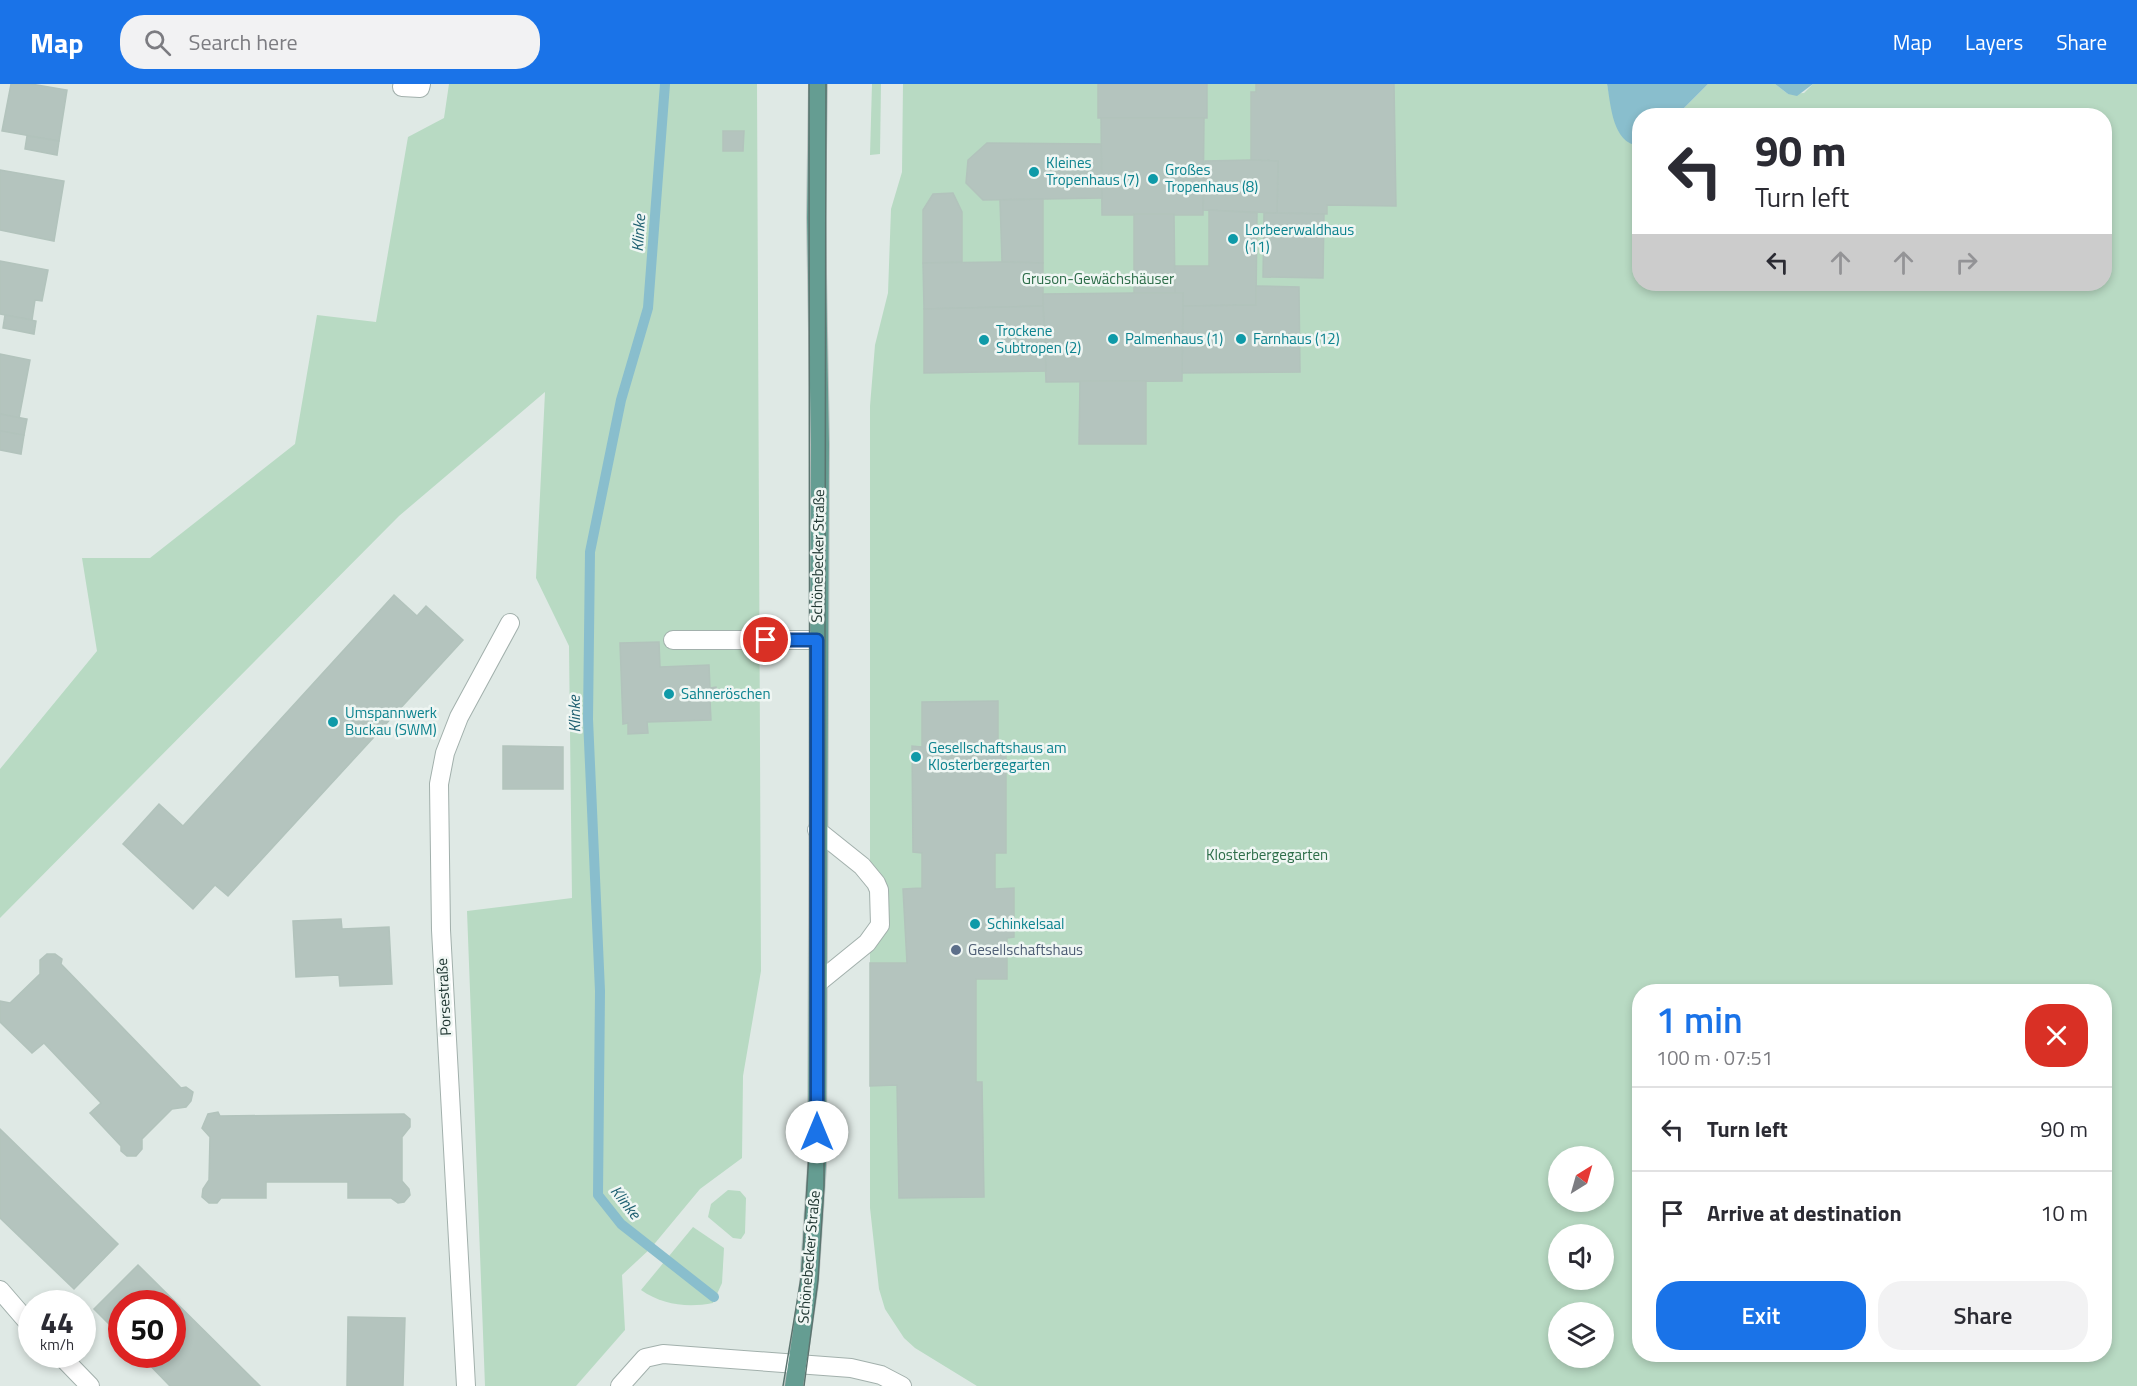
<!DOCTYPE html>
<html lang="en">
<head>
<meta charset="utf-8">
<style>
	body { margin:0; font-family:"Titillium Web",sans-serif; background:#f2f2f3; color:#2b2b33; height:100vh; display:flex; flex-direction:column; font-size:22px; white-space:nowrap }
	* { box-sizing:border-box; margin:0 }
	p { font-size:20px; color:#7c7c81 }
	.icon { flex:none; width:33px; height:33px; fill:none; stroke:currentColor; stroke-width:2; stroke-linecap:round; stroke-linejoin:round }
	.map { position:relative; flex:1; overflow:hidden }
	.side { position:absolute; left:1632px; top:900px; width:480px; height:378px; display:flex; flex-direction:column; background:#fff; border-radius:24px; box-shadow:0 3px 9px #0003 }
	.side>* { flex:none }
	.guide { position:absolute; left:1632px; top:24px; width:480px; height:183px; border-radius:24px; box-shadow:0 3px 9px #0003; background:#fff; color:#2b2b33; overflow:hidden }
	.needle { width:39px; rotate:37deg }
	.buttons { position:absolute; left:1548px; top:1062px; display:grid; gap:12px }
	.buttons a { display:grid; place-items:center; width:66px; height:66px; border-radius:50%; background:#fff; box-shadow:0 3px 9px #0003; font-size:30px }
	.speed { position:absolute; left:18px; top:1206px; display:flex; gap:12px; font-size:30px; font-weight:700; text-align:center }
	.speed>* { display:grid; place-content:center; width:78px; height:78px; border-radius:50%; background:#fff; box-shadow:0 3px 9px #0003; line-height:1 }
	.speed small { font-size:15px; font-weight:400 }
	.speed .limit { border:9px solid #d22; background:#fff; color:#111 }
	.pin { position:absolute; display:grid; place-items:center; width:51px; height:51px; color:#fff; margin:-26px; border:3px solid #fff; border-radius:50%; box-shadow:0 2px 6px #0007 }
	.me { position:absolute; width:66px; margin:-33px; rotate:0deg; stroke-linejoin:round; filter:drop-shadow(0 0 4px #0008) }
	.turn { display:flex; align-items:center; gap:21px; height:126px; padding:0 24px; font-size:27px }
	.turn .icon { width:78px; height:78px; stroke-width:2.5 }
	.turn b { display:block; font-size:42px; line-height:51px }
	.lanes { display:flex; align-items:center; height:57px; padding:0 24px; background:#0003; justify-content:center; gap:30px; direction:ltr }
	.lanes .off { opacity:.35 }
	.round { display:grid; place-items:center; flex:none; width:63px; height:63px; border-radius:24px; background:#f2f2f3 }
	.overview { display:flex; align-items:center; justify-content:space-between; height:102px; padding:0 24px }
	h1 { font-size:36px; font-weight:600; line-height:45px; color:#1a73e8 }
	.primary-button { display:flex; gap:12px; margin-top:auto; padding:12px 24px }
	.primary-button a { flex:1; height:69px; border-radius:24px; background:#1a73e8; color:#fff; font-size:24px; font-weight:600; line-height:69px; text-align:center }
	.primary-button a+a { background:#f2f2f3; color:#2b2b33 }
	ul { padding:0; list-style:none }
	li { display:flex; align-items:center; gap:18px; height:84px; padding:0 24px; border-top:2px solid #e1e1e2 }
	li div { flex:1 }
	li b { display:block; font-size:22px }
	li em { font-style:normal }
	header { display:flex; align-items:center; gap:36px; box-sizing:border-box; height:84px; padding:0 30px; background:#1a73e8; color:#fff }
	header strong { font-size:28px }
	nav { display:flex; gap:33px; margin-inline-start:auto; font-size:21px }
	.search { width:420px; height:54px; background:#f2f2f3; display:flex; align-items:center; gap:15px; box-sizing:border-box; padding:0 21px; border-radius:24px; color:#7c7c81; font-size:22px }
	.map>svg:first-child { display:block }
</style>
</head>
<body>
<header>
<strong>Map</strong>
<div class="search"><svg class="icon" aria-label="search" viewBox="0 0 24 24"><circle cx="10" cy="10" r="6"/><path d="M15 15l6 6"/></svg>Search here</div>
<nav><a>Map</a><a>Layers</a><a>Share</a></nav>
</header>
<div class="map">
<svg width="2137" height="1302" viewBox="0 0 2137 1302">
	<rect width="100%" height="100%" fill="#dfe9e5"/>
	<g fill="#b8dac3" fill-rule="evenodd">
		<path d="M449,0H757L761,887L743,992L742,1074L700,1105L651,1164L622,1191L625,1246L576,1302H485L467,827L572,814L569,562L536,494L545,308L399,432L0,834V685L97,567L82,474H150L295,360L317,231L376,238L408,53L444,34Z"/>
		<path d="M872,0H881L880,70L870,71Z"/>
		<path d="M903,0H1607L1614,32L1634,62H1639L1640,200H2104V32L1677,31L1708,0H1775L1788,10L1804,9L1813,0H2137V1302H977L915,1264L904,1254L885,1225L879,1205L870,1124V322L875,261L888,209L891,125L902,88ZM1640,908H2104V1270H1640ZM1558,1072H1604V1118H1558ZM1558,1150H1604V1196H1558ZM1558,1228H1604V1274H1558Z"/>
		<path d="M728,1106L740,1107L746,1114L745,1149L741,1155L733,1154L708,1133L711,1120Z"/>
		<path d="M693,1143L724,1164L722,1199L713,1219C688,1224 662,1221 641,1206Z"/>
	</g>
	<g fill="#89becd">
		<path d="M1607,0H1708L1677,31L1640,32L1639,62C1612,59 1611,21 1607,0Z"/>
		<path d="M1775,0H1813L1797,12L1788,10Z"/>
	</g>
	<g fill="none" stroke-linecap="round" stroke-linejoin="round">
		<path stroke="#89becd" stroke-width="10" d="M665,0L648,224L621,316L590,468L588,635L600,907L598,1111L621,1140L714,1213"/>
	</g>
	<g fill="#b4c4be" stroke="#b2c3bc" stroke-width="1.5">
		<path d="M11,0H31L67,6L59,57L2,47Z"/>
		<rect x="1098" y="0" width="109" height="34"/>
		<path d="M1256,0H1394L1396,122L1327,121V130L1277,129L1278,77L1251,76V8H1256Z"/>
		<path d="M1101,34H1204L1203,131H1102Z"/>
		<path d="M723,47H744L743,67H723Z"/>
		<path d="M27,52L59,57L57,71L25,65Z"/>
		<path d="M987,59L1101,60L1102,114L983,116L966,99L968,76Z"/>
		<path d="M1251,76L1278,77L1277,129L1203,126L1205,77Z"/>
		<path d="M0,86L64,97L54,157L0,146Z"/>
		<path d="M953,109L962,128V178L923,179V126L933,110Z"/>
		<path d="M1043,115V179L1002,178L1000,116Z"/>
		<path d="M1209,126L1257,129L1256,221L1183,222V209H1175L1174,182H1209Z"/>
		<path d="M1264,129L1324,130L1323,194L1263,193Z"/>
		<path d="M1134,130H1174L1175,209H1134Z"/>
		<path d="M0,177L48,186L42,217L35,216L32,236L0,230Z"/>
		<path d="M1002,178L1043,179V222L924,225L923,179Z"/>
		<path d="M1256,202L1299,203L1300,288L1182,289L1183,222L1256,221Z"/>
		<path d="M1134,209H1183L1182,297L1046,298L1043,210Z"/>
		<path d="M1043,222L1046,287L924,289V225Z"/>
		<path d="M5,231L36,237L34,250L3,244Z"/>
		<path d="M0,270L30,276L19,334L0,330Z"/>
		<path d="M1080,297H1146V360H1079Z"/>
		<path d="M0,330L27,335L24,351L0,347Z"/>
		<path d="M0,347L24,351L21,370L0,366Z"/>
		<path d="M394,511L417,532L426,522L463,556L228,812L215,801L193,825L123,760L159,720L183,742Z"/>
		<path d="M659,558L660,583L709,581L710,604L716,603L717,616H710L711,636L647,638L648,649L628,650V639L623,640L620,559Z"/>
		<path d="M998,617V663L1006,662V769H995V805L1014,804V853L1007,854V895H976V998H982L984,1113L899,1114L897,1001L870,1002V879H907L903,805L922,804V769L913,768L912,662L922,663V618Z"/>
		<path d="M503,662L563,663V705H503Z"/>
		<path d="M341,835L342,845L389,843L392,900L340,902L339,891L296,893L293,837Z"/>
		<path d="M47,870H55L62,875L61,880L181,1004L186,1003L193,1008L191,1017L186,1023L172,1025L142,1055V1065L136,1072H127L121,1067V1062L90,1029L101,1019L44,959L32,969L0,938V917L10,919L40,890V876Z"/>
		<path d="M218,1028L220,1032L404,1030L410,1035V1043L402,1053V1097L409,1105L410,1111L404,1118L398,1119L391,1114H348V1098H266V1114H221L217,1119H209L202,1113L203,1105L209,1096L210,1053L202,1044L208,1030Z"/>
		<path d="M0,1045L118,1160L74,1205L0,1134Z"/>
		<path d="M138,1181L260,1302H170L139,1270H172V1220H122V1253L94,1225Z"/>
		<path d="M348,1233L405,1234L403,1302H347Z"/>
	</g>
	<g fill="none" stroke-linecap="round" stroke-linejoin="round">
		<defs>
			<g id="minor">
				<path d="M402,3L420,4L421,0"/>
				<path d="M673,556H817"/>
				<path d="M817,746L862,782L876,799L879,806L880,841L867,859L819,898"/>
				<path d="M0,1206L32,1243"/>
				<path d="M59,1270L90,1302"/>
				<path d="M466,1302L441,846L439,700L445,669L459,633L510,539"/>
				<path d="M620,1302L645,1274L663,1270L851,1284L881,1291L902,1302"/>
			</g>
			<path id="major" d="M794,1302L809,1200L817,1081L820,360L816,134L818,0"/>
		</defs>
		<use href="#minor" stroke="#a2b0ac" stroke-width="20"/>
		<use href="#major" stroke="#bcc3c2" stroke-width="20"/>
		<use href="#minor" stroke="#fff" stroke-width="18"/>
		<use href="#major" stroke="#659d92" stroke-width="18"/>
		<g stroke="#5b746f" stroke-width="1.5">
			<path d="M783,1302L802,1188L810,1051L809,0"/>
			<path d="M804,1302L818,1196L824,1102L826,0"/>
		</g>
	</g>
	<g fill="none" stroke-linecap="round" stroke-linejoin="round">
		<defs>
			<path id="route" d="M766,556H817V1048"/>
		</defs>
		<use href="#route" stroke="#114b97" stroke-width="15"/>
		<use href="#route" stroke="#1a73e8" stroke-width="10"/>
	</g>
	<g fill="#0f9aa8" stroke="#eff6f3" stroke-width="2">
		<circle cx="1034" cy="88" r="6"/>
		<circle cx="1153" cy="95" r="6"/>
		<circle cx="1233" cy="155" r="6"/>
		<circle cx="1113" cy="255" r="6"/>
		<circle cx="1241" cy="255" r="6"/>
		<circle cx="984" cy="256" r="6"/>
		<circle cx="669" cy="610" r="6"/>
		<circle cx="333" cy="638" r="6"/>
		<circle cx="916" cy="673" r="6"/>
		<circle cx="975" cy="840" r="6"/>
	</g>
	<circle fill="#5c6f8a" stroke="#eff6f3" stroke-width="2" cx="956" cy="866" r="6"/>
	<g text-anchor="middle" stroke-width="5" stroke-linejoin="round" paint-order="stroke">
		<g font-size="15" fill="#0d838f" stroke="#eff6f3" text-anchor="start">
			<text x="1046" y="84">Kleines<tspan x="1046" dy="17">Tropenhaus (7)</tspan></text>
			<text x="1165" y="91">Großes<tspan x="1165" dy="17">Tropenhaus (8)</tspan></text>
			<text x="1245" y="151">Lorbeerwaldhaus<tspan x="1245" dy="17">(11)</tspan></text>
			<text x="996" y="252">Trockene<tspan x="996" dy="17">Subtropen (2)</tspan></text>
			<text x="1125" y="260">Palmenhaus (1)</text>
			<text x="1253" y="260">Farnhaus (12)</text>
			<text x="681" y="615">Sahneröschen</text>
			<text x="345" y="634">Umspannwerk<tspan x="345" dy="17">Buckau (SWM)</tspan></text>
			<text x="928" y="669">Gesellschaftshaus am<tspan x="928" dy="17">Klosterbergegarten</tspan></text>
			<text x="987" y="845">Schinkelsaal</text>
		</g>
		<g font-size="15" fill="#2d6d49" stroke="#eff6f3">
			<text x="1098" y="200">Gruson-Gewächshäuser</text>
			<text x="1267" y="776">Klosterbergegarten</text>
		</g>
		<g font-size="15" fill="#213833" stroke="#eff6f3">
			<text transform="translate(818 472) rotate(-89)" y="5">Schönebecker Straße</text>
			<text transform="translate(444 913) rotate(-93)" y="5">Porsestraße</text>
			<text transform="translate(809 1173) rotate(-85)" y="5">Schönebecker Straße</text>
		</g>
		<g font-size="15" fill="#4e5e75" stroke="#eff6f3" text-anchor="start">
			<text x="968" y="871">Gesellschaftshaus</text>
		</g>
		<g font-size="16" font-style="italic" fill="#1e5f71" stroke="#eff6f3">
			<text transform="translate(638 149) rotate(-86)" y="6">Klinke</text>
			<text transform="translate(574 630) rotate(-91)" y="6">Klinke</text>
			<text transform="translate(626 1118) rotate(52)" y="6">Klinke</text>
		</g>
	</g>
</svg>
<div class="buttons">
<a><svg class="needle" viewBox="-14 -14 28 28"><path d="M0-13l5 13h-10z" fill="#e53935"/><path d="M0 13l5-13h-10z" fill="#7c7c81"/></svg></a>
<a><svg class="icon" aria-label="sound" viewBox="0 0 24 24"><path d="M4 9h4l5-4v14l-5-4H4zM17 9q2 3 0 6"/></svg></a>
<a><svg class="icon" aria-label="layers" viewBox="0 0 24 24"><path d="M12 4l9 5-9 5-9-5zM3 14l9 5 9-5"/></svg></a>
</div>
<div class="speed"><div>44<small>km/h</small></div><div class="limit">50</div></div>
<div class="pin" style="left:766px;top:556px;background:#d93025"><svg class="icon" aria-label="arrive" viewBox="0 0 24 24"><path d="M6 21V4h12l-3 4 3 4H6"/></svg></div>
<svg class="me" style="left:817px;top:1048px" viewBox="-20 -20 40 40"><circle r="19" fill="#fff"/><path d="M0-13L10 11 0 6-10 11z" fill="#1a73e8"/></svg>
<div class="guide">
<div class="turn"><svg class="icon" aria-label="left" viewBox="0 0 24 24"><path d="M17 20v-9H6M10 6l-5 5 5 5"/></svg><div><b>90 m</b>Turn left</div></div>
<div class="lanes"><svg class="icon" aria-label="left" viewBox="0 0 24 24"><path d="M17 20v-9H6M10 6l-5 5 5 5"/></svg><svg class="icon off" aria-label="ahead" viewBox="0 0 24 24"><path d="M12 20V5M6 11l6-6 6 6"/></svg><svg class="icon off" aria-label="ahead" viewBox="0 0 24 24"><path d="M12 20V5M6 11l6-6 6 6"/></svg><svg class="icon off" aria-label="right" viewBox="0 0 24 24"><path d="M7 20v-9h11M14 6l5 5-5 5"/></svg></div>
</div>
<section class="side">
<div class="overview"><div><h1>1 min</h1><p>100 m · 07:51</p></div><a class="round" style="background:#d93025;color:#fff"><svg class="icon" aria-label="close" viewBox="0 0 24 24"><path d="M6 6l12 12M18 6L6 18"/></svg></a></div>
<ul>
<li><svg class="icon" aria-label="left" viewBox="0 0 24 24"><path d="M17 20v-9H6M10 6l-5 5 5 5"/></svg><div><b>Turn left</b></div><em>90 m</em></li>
<li><svg class="icon" aria-label="arrive" viewBox="0 0 24 24"><path d="M6 21V4h12l-3 4 3 4H6"/></svg><div><b>Arrive at destination</b></div><em>10 m</em></li>
</ul>
<div class="primary-button"><a>Exit</a><a>Share</a></div>
</section>
</div>
</body>
</html>
